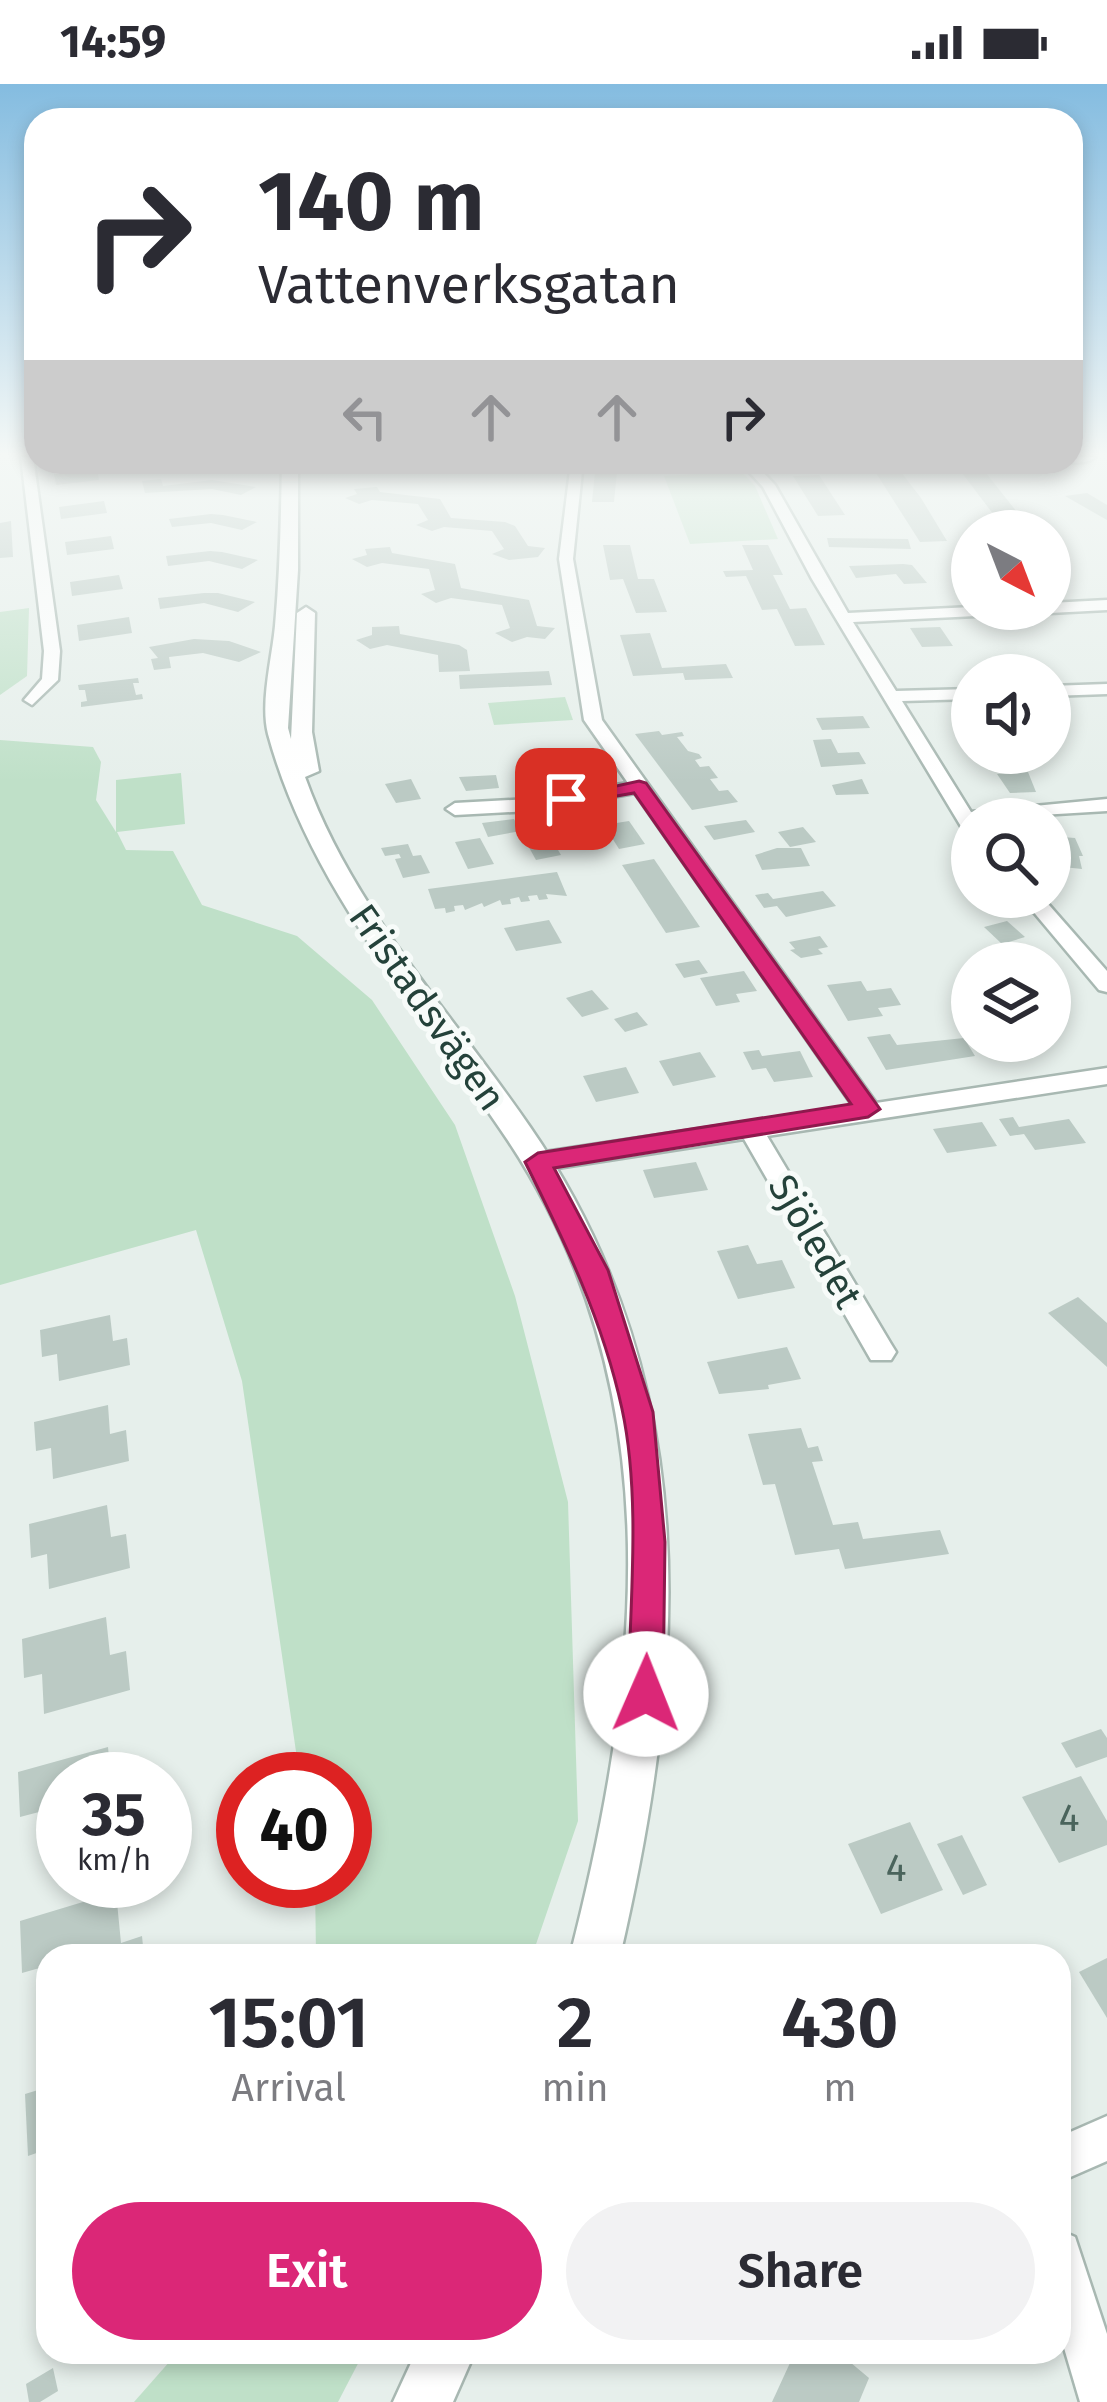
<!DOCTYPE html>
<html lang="en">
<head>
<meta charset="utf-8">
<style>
	body { margin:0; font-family:"Fira Sans",sans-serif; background:#f2f2f3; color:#2b2b33; height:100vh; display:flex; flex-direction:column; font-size:45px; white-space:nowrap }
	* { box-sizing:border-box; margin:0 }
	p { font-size:39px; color:#7c7c81 }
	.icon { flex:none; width:66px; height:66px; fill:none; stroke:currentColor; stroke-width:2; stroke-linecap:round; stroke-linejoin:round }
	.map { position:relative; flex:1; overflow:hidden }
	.sheet { position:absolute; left:36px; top:1860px; width:1035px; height:420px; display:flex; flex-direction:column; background:#fff; border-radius:36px; box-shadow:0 6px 18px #0003 }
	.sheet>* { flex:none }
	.top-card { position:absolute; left:24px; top:24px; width:1059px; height:366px; border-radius:36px; box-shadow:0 6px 18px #0003; background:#fff; color:#2b2b33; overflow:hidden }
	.needle { width:78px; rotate:138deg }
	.fabs { position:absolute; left:951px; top:426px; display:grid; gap:24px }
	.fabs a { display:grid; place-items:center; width:120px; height:120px; border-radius:50%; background:#fff; box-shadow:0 6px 18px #0003; font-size:60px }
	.speed { position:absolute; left:36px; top:1668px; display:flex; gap:24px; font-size:60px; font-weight:700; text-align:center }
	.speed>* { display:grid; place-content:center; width:156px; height:156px; border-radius:50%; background:#fff; box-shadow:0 6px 18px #0003; line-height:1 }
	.speed small { font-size:30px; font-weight:400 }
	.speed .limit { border:18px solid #d22; background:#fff; color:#111 }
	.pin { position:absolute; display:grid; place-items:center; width:102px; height:102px; color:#fff; margin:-51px; border-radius:24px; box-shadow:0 6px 18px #0006 }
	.me { position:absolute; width:132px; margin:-66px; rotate:1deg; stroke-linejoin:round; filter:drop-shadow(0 0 9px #0008) }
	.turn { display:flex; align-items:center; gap:42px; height:252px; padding:0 36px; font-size:54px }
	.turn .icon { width:156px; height:156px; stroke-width:2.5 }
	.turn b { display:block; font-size:84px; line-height:102px }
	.lanes { display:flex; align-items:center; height:114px; padding:0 36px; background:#0003; justify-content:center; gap:60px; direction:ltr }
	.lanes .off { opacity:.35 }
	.eta { display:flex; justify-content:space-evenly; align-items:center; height:204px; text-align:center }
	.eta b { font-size:72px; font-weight:600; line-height:84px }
	.primary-button { display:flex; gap:24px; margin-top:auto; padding:24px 36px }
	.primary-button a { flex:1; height:138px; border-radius:72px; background:#db2777; color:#fff; font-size:48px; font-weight:600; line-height:138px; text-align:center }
	.primary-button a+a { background:#f2f2f3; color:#2b2b33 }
	.status { display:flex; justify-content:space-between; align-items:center; height:84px; padding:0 60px; background:#fff; direction:ltr }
	.status svg { height:33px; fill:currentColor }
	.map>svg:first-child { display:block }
</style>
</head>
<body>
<div class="status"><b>14:59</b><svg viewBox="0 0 49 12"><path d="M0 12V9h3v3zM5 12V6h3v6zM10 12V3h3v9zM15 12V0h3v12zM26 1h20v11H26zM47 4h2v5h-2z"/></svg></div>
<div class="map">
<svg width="1107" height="2318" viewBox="0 0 1107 2318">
	<rect width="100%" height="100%" fill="#e6efeb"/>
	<g fill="#bfe0c8">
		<path d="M741,387L755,402L778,455L690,460L664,392Z"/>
		<path d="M29,524L27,592L0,611V528Z"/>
		<path d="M565,613L573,636L494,641L488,619Z"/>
		<path d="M0,656L93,663L101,678L96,716L116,748V696L181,689L185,740L117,748L126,766L173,767L202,821L297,852L372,916L455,1041L515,1212L568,1418L578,1737L532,1872H316L315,1797H345V1695H300L242,1297L196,1146L0,1201Z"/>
		<path d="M178,2268H364L338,2318H134Z"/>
	</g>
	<g fill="#bbcac4">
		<path d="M596,378H618L614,418H592Z"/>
		<path d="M97,385L99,396L56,401L54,390Z"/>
		<path d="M901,388L921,414L947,457L920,458L876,389Z"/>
		<path d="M962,389H986L1032,447H1006Z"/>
		<path d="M819,391L845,431L818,432L793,392Z"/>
		<path d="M161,395L163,402L212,396L256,403L241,411L212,405L145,409L142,397Z"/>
		<path d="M377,403L380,408L440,415L451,434L505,438L515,442L528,462L545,464L538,473L509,476L492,470L504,465L492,447L444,443L432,447L416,441L428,436L418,420L372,416L359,420L345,414L357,410L354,405Z"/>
		<path d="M1087,409L1107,421V436L1065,412Z"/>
		<path d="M104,417L107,429L61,435L59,423Z"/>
		<path d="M211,430L223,431L257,438L242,446L211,439L172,443L169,435Z"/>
		<path d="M11,437L13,473L0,474V439Z"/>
		<path d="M111,452L114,465L67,471L65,458Z"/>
		<path d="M827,454L908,455L911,465L829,463Z"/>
		<path d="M603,461H630L638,495H654L667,528L636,529L623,495L610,496Z"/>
		<path d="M742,461H768L783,491H773L790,525L806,524L825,561L795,562L777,525L762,526L746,492L726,493L723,487L753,486Z"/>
		<path d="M390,463L392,469L455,480L461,504L529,516L537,542L555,544L545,555L527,553L512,558L495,549L510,544L502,521L451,514L436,519L421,510L435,506L429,485L382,479L367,483L352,475L367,471L365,465Z"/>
		<path d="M210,467L222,468L258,476L242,485L209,477L168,482L166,472Z"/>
		<path d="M903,480L912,481L927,499L904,500L896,490L856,494L849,482Z"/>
		<path d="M119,491L123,505L72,512L70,498Z"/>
		<path d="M204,509H218L255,518L238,528L204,519L160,525L158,514Z"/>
		<path d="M129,533L132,549L79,557L77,541Z"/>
		<path d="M399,542L400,550L459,561L467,566L470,587L439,588L438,571L387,561L370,565L356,556L372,551V543Z"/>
		<path d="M940,543L953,562L922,563L910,544Z"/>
		<path d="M650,549L662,584L726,580L733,594L685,596L683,589L633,592L620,551Z"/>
		<path d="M194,555L229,557L261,568L239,578L203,569L169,573L171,584L154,586L151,575L158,574L149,563Z"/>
		<path d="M549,587L552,601L460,605L459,591Z"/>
		<path d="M138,594L139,599H133L136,611L142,610L143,615L81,623V618L87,617L85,606H79L78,601Z"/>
		<path d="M863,632L870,644L822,646L816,634Z"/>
		<path d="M659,647L662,651L682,648L684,652L677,653L688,667L699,670L702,674L695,676L700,683L709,682L718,694L710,695L719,707L728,706L738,718L692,726L635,650Z"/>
		<path d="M831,655L838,669L859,668L866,680L821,683L813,656Z"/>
		<path d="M581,684L589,697L548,698L542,690Z"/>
		<path d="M1028,688L1036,708L1010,709L997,690Z"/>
		<path d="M496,691L499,704L466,707L459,693Z"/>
		<path d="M411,695L421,715L396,719L385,700Z"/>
		<path d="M862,695L869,710L836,711L832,701Z"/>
		<path d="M514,735L521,747L488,753L482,739Z"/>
		<path d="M746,736L755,748L714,756L704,742Z"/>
		<path d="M629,737L645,760L619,765L604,741Z"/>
		<path d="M803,743L816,758L790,763L778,748Z"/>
		<path d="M1050,752L1075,754L1083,772H1079L1082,785L1053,782Z"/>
		<path d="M480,754L494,780L468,785L455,758Z"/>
		<path d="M551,754L561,771L536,776L526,758Z"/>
		<path d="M408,760L413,772L421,771L430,789L403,794L395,775L401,774L399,770L385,772L381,764Z"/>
		<path d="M777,764H801L810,782L762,786L755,771Z"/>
		<path d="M654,775L700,843L666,849L622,781Z"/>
		<path d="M557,788L567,812L546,810L548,815L539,816L537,811L528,812L530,817L521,818L519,813L510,815L511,820L502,821L500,816L484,823L482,819L465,826L463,821L454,822L455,827L446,829L445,824L435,825L428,805Z"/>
		<path d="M823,807L836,822L786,833L777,822L764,824L755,811L768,809L773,815Z"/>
		<path d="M549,836L562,859L516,867L504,844Z"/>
		<path d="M1007,837L1025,853L1002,860L984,843Z"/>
		<path d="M820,852L828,863L818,865L823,870L801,874L790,866L795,865L789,858Z"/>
		<path d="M699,876L708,889L684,894L675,880Z"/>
		<path d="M744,887L757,907L736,910L740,918L716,922L700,894Z"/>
		<path d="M861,897L867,907L891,904L901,921L878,924L883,932L848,937L827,901Z"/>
		<path d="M592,906L609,925L582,933L566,914Z"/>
		<path d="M637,928L648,941L625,948L614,935Z"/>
		<path d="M890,950L897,961L964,954L975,972L886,986L867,953Z"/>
		<path d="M759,966L762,972L800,967L813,993L774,998L766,984L752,986L743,968Z"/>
		<path d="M700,968L716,993L673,1002L659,977Z"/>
		<path d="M626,983L639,1009L596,1018L583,992Z"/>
		<path d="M1013,1033L1019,1043L1069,1035L1086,1059L1035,1066L1024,1050L1010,1052L999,1035Z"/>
		<path d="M982,1038L997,1062L947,1069L933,1045Z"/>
		<path d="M696,1078L708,1106L654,1114L643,1086Z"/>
		<path d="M748,1161L757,1180L782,1176L795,1204L738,1215L717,1167Z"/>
		<path d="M1078,1213L1107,1239V1283L1048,1229Z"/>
		<path d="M110,1231L113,1257L127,1254L130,1281L59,1297L57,1270L42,1273L40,1246Z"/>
		<path d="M787,1263L801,1295L768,1301L769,1305L719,1310L707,1278Z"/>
		<path d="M108,1321L110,1350L126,1346L129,1377L53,1395L51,1364L36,1367L34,1338Z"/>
		<path d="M801,1344L808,1364L818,1362L823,1377L812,1378L833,1441L858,1438L863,1455L940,1446L949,1470L845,1485L839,1465L795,1471L775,1400L763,1401L748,1350Z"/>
		<path d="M107,1421L111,1453L126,1450L130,1484L49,1505L47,1470L31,1474L29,1440Z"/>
		<path d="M106,1533L110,1571L126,1567L130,1606L44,1630L42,1590L24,1594L22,1555Z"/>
		<path d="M1101,1645L1107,1654V1673L1076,1684L1061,1659Z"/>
		<path d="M108,1663L111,1695H63V1767L41,1774L39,1728L20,1733L18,1688Z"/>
		<path d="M1081,1692L1107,1737V1761L1059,1779L1022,1713Z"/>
		<path d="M910,1738L943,1806L881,1830L848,1760Z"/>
		<path d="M962,1751L987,1801L963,1811L937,1760Z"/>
		<path d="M116,1808L121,1859L142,1852L144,1872H48V1916L44,1917L43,1883L22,1889L20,1837Z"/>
		<path d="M1107,1874V1934L1079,1888Z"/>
		<path d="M48,2003V2065L28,2072L25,2010Z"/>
		<path d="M795,2268H838L869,2294L859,2318H772Z"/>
		<path d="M53,2284L58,2307L40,2318H29L26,2300Z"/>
	</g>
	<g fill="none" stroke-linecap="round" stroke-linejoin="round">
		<defs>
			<g id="minor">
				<path d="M21,373H33L60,567L58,596L32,621L24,616L42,595L44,567Z"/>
				<path d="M1071,373H1095C1090,379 1076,379 1068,378Z"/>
				<path d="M571,378H583L573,475L602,636L876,1019L1107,984V1000L767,1052L891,1260L896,1268L891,1276H871L744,1055L538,1087L525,1078L538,1069L853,1022L635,709L529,727L455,731L446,725L455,719L529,715L628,699L584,636L559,475Z"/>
				<path d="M740,378H987L981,382L760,385L775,401L848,529L972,523L1025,525L1017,530L853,538L896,607L972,605V615L902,617L971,728L1107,715V727L972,735V751L965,749L812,495L763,403Z"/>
				<path d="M1107,516V526L1050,529L1043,525H1050V519Z"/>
				<path d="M1107,600V610L1050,612V602Z"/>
				<path d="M1021,813H1042L1107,887V908L1099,906Z"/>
				<path d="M1107,2032V2077L1059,2098V2053Z"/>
				<path d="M1059,2146L1075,2153L1107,2250V2318H1080L1059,2247Z"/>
			</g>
			<g id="tertiary">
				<path d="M282,378H298V486L288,644L291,655L297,529L306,523L315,529L312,648L319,687L305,693C352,825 452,929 530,1043C707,1299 687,1583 620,1872H570C641,1595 674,1306 507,1055C420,925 310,805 268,650C260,619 272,574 275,542C280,487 281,433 282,378Z"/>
				<path d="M416,2268H475L453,2318H393Z"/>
			</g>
		</defs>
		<use href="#minor" stroke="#a8b8b2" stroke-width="5"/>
		<use href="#tertiary" stroke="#a8b8b2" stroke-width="5"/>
		<use href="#minor" fill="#fff" fill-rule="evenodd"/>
		<use href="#tertiary" fill="#fff" fill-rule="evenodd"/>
	</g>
	<linearGradient id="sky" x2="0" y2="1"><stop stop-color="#84bce0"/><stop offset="0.53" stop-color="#f4f8f6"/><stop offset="1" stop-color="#f4f8f6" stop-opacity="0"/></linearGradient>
	<rect width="1107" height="698" fill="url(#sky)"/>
	<path fill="#db2777" stroke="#8e194d" stroke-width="3" d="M639,697L646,699L880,1025L868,1033L554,1084L608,1186L653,1328L665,1458L663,1610L658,1622L646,1627L633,1622L628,1610C630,1521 641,1412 622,1325C603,1237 565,1158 525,1078L538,1069L851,1020L634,709L566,721L557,715Z"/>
	<g text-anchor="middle" stroke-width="10" stroke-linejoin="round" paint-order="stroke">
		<g font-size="39" fill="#24423a" stroke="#f7fbf9">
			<text transform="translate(428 923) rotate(55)" y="14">Fristadsvägen</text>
			<text transform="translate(816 1157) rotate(60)" y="14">Sjöledet</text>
		</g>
		<g font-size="39" fill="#4a645c">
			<text x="1069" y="1747">4</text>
			<text x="896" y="1797">4</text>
		</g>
	</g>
</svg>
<div class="fabs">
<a><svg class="needle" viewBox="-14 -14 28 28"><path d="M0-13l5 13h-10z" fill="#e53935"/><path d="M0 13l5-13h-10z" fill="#7c7c81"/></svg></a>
<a><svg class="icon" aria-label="sound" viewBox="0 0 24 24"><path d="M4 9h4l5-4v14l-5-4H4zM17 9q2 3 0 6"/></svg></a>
<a><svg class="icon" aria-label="search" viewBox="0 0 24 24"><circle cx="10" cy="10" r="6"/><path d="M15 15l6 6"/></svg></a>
<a><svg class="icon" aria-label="layers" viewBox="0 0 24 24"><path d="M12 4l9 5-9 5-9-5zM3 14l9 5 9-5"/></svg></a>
</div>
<div class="speed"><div>35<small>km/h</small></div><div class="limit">40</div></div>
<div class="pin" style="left:566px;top:715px;background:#d93025"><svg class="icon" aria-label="arrive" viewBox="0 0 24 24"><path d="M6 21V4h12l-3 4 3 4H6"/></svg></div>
<svg class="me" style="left:646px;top:1610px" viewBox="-20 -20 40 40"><circle r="19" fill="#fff"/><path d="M0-13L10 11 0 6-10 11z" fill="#db2777"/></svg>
<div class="top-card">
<div class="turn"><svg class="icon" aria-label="right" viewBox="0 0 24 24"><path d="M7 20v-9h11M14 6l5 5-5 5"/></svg><div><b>140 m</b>Vattenverksgatan</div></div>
<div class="lanes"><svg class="icon off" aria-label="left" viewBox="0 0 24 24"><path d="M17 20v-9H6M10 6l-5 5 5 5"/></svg><svg class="icon off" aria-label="ahead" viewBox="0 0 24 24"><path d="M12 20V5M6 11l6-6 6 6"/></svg><svg class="icon off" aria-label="ahead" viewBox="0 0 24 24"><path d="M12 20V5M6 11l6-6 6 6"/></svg><svg class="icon" aria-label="right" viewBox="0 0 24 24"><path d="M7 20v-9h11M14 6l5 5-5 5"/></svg></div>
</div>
<section class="sheet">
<div class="eta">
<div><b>15:01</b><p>Arrival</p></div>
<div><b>2</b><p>min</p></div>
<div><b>430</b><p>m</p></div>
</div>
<div class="primary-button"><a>Exit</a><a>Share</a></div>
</section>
</div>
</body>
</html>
